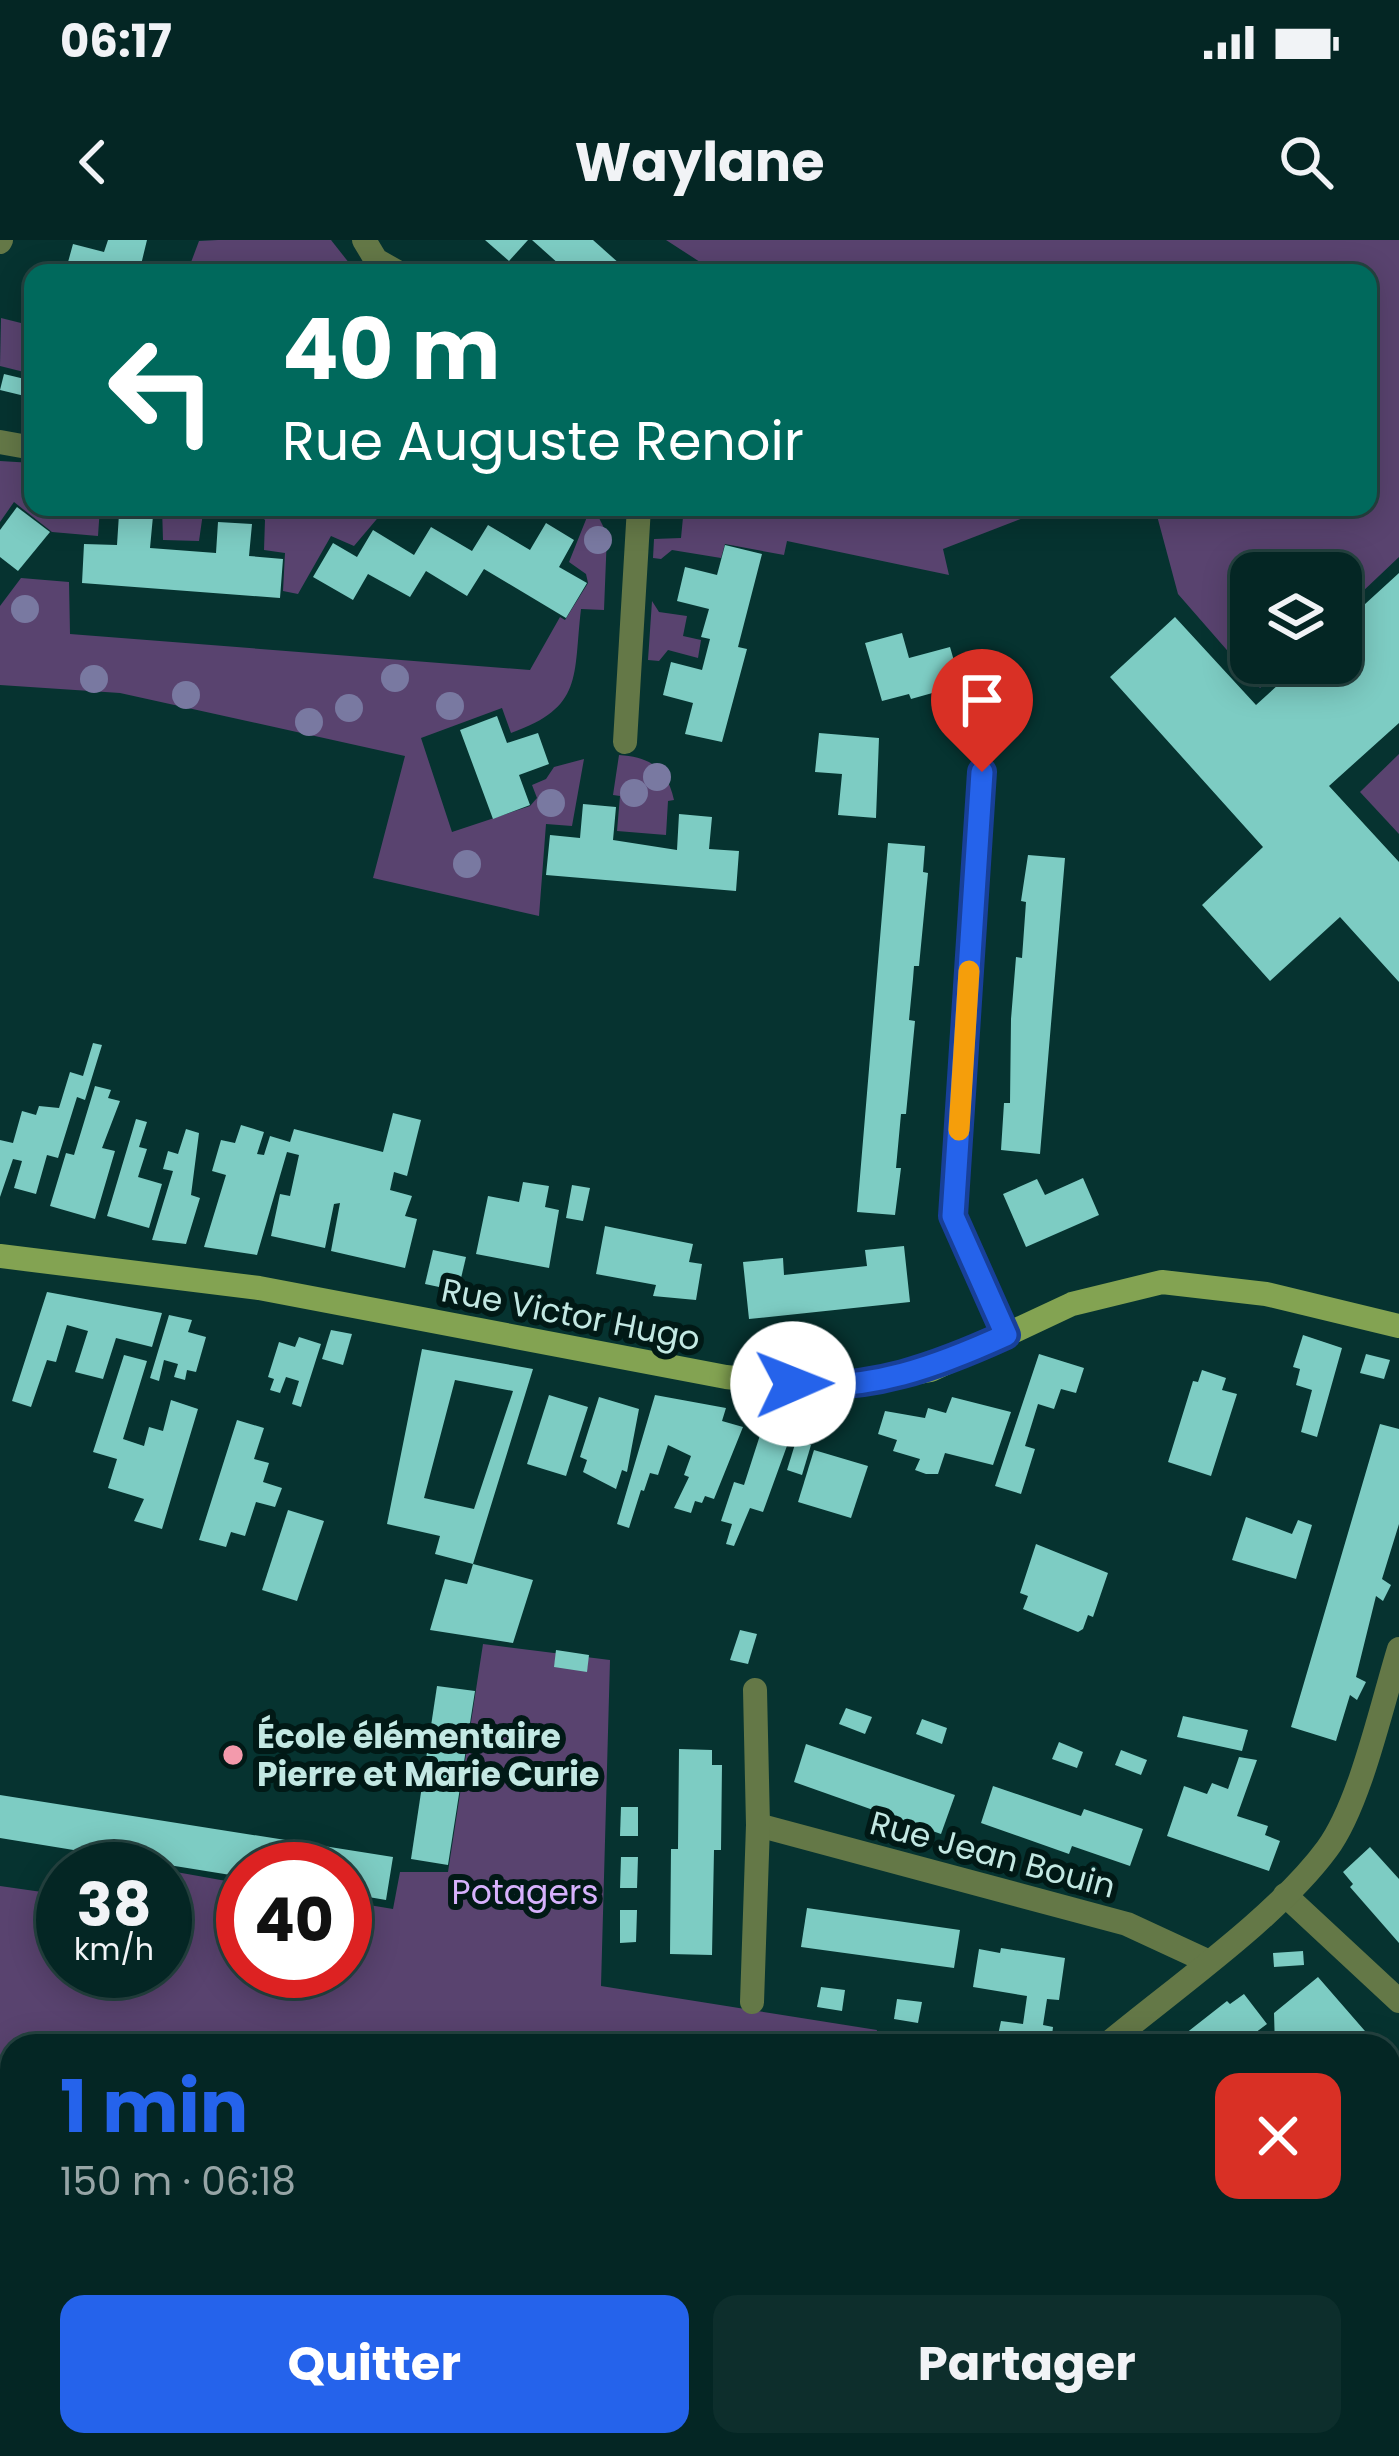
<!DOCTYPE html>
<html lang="fr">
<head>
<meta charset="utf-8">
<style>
	body { margin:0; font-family:Poppins,sans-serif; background:#0d2e2c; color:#f1f3f6; height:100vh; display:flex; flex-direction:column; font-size:45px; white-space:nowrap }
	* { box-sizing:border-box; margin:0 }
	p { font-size:39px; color:#97a5a6 }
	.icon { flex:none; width:66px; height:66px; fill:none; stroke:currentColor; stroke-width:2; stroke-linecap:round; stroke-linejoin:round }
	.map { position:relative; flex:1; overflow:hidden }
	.drawer { position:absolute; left:0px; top:1794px; width:1401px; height:423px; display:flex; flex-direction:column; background:#042624; border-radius:36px 36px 0 0; box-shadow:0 6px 30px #0003,0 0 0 3px #254341 }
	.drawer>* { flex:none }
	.hud { position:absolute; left:24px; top:24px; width:1353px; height:252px; border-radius:24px; box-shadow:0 6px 30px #0003,0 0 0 3px #254341; background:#00695c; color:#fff; overflow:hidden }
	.buttons { position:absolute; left:1230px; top:312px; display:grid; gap:24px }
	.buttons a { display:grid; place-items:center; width:132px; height:132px; border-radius:24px; background:#042624; box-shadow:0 6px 30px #0003,0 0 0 3px #254341; font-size:60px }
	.speed { position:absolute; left:36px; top:1602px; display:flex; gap:24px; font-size:60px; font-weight:700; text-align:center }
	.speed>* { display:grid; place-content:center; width:156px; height:156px; border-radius:50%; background:#042624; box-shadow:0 6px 30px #0003,0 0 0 3px #254341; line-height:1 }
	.speed small { font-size:30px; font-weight:400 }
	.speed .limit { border:18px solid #d22; background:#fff; color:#111 }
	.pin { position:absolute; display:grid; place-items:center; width:102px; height:102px; color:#fff; margin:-123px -51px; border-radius:50% 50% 50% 0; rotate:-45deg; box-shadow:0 0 12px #0007 }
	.pin .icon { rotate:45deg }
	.me { position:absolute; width:132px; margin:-66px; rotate:89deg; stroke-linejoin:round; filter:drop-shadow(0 0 9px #0008) }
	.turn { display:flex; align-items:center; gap:42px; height:252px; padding:0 60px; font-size:54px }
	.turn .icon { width:156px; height:156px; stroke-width:2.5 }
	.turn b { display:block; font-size:84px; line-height:102px }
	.round { display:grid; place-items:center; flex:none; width:126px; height:126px; border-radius:24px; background:#0d2e2c }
	.headline { display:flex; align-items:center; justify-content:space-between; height:204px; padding:0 60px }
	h1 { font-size:72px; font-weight:700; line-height:90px; color:#2563eb }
	.cta { display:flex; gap:24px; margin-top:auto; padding:24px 60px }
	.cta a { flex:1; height:138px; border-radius:24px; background:#2563eb; color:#fff; font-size:48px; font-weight:700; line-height:138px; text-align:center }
	.cta a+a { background:#0d2e2c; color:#f1f3f6 }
	.status { display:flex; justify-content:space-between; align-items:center; height:84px; padding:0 60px; background:#042624; direction:ltr }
	.status svg { height:33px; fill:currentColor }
	header { display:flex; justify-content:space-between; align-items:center; height:156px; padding:0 60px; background:#042624; font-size:54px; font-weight:700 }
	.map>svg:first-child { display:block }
</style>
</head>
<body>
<div class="status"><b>06:17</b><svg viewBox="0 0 49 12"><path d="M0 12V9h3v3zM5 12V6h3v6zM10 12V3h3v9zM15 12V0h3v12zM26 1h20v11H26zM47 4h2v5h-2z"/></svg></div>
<header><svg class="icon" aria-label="back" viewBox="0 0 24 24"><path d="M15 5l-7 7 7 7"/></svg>Waylane<svg class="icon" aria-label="search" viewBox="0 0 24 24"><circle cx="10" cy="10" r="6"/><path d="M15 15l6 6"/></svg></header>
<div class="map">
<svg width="1399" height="2216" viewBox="0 0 1399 2216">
	<rect width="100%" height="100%" fill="#063330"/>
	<g fill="#59436f">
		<path d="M218,0H331L357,33H187L199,1Z"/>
		<path d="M666,0H1399V317L1341,372V333H1251V423H1287L1260,448L1178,354L1156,272L1147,267H1368V33H717Z"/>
		<path d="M1,78L33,86L32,134L0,126Z"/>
		<path d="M0,221L33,223V267H100L98,296L52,292L14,262L0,282Z"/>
		<path d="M162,267H218L203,273L199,301L163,300Z"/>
		<path d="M252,267H387L354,306L331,296L298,354L283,351L285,313L264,310L265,280Z"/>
		<path d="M684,267H1052L943,309L949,335L787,301L784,315L725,304L721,318L672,310L661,319L653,318L654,299L681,298Z"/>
		<path d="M589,272L597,274L607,294L604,370L581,369C573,437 584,467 511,493L502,468L421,498L452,592L530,566L537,558L532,545L546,539L554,527L584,519L572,586L546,584L539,676L373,638L405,516L120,453L0,445V366L21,338L69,342L70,394L530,430L560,377L565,380L588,343L586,334L569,322Z"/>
		<path d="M652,361L659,372L687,376L683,396L701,400L698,418L668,410L659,421L648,420Z"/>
		<path d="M1399,514V594L1360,552Z"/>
		<path d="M619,515C650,517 667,528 674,560L668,561L666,595L617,591L620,556L613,555Z"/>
		<path d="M483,1404L610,1420L601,1746L877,1790L874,1806H12V2205H823L831,2216H0V1646L63,1655V1731H165V1630L243,1644V1731H345V1661L393,1669L400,1632H448Z"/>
	</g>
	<g fill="#7dccc3" fill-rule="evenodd">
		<path d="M108,0H147L139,33H65L73,4L104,12Z"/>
		<path d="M485,0H528L509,21Z"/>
		<path d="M532,0H593L630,33H569Z"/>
		<path d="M4,134L33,141V158L0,150Z"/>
		<path d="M17,267L50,292L18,331L0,317V290Z"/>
		<path d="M119,274L153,276L150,308L216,313L218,282L252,284L249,316L283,319L280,358L82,343L84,304L117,305Z"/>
		<path d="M546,283L574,300L559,327L587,343L566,378L484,329L467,356L426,331L410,357L368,334L353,360L313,337L333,303L357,317L373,290L414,315L431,287L472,311L488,285L530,310Z"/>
		<path d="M725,305L762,314L738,407L747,409L722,502L685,494L693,463L663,455L671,422L702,430L710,399L701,397L709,369L677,361L685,327L717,335Z"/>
		<path d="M1399,333V483L1329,546L1399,622V742L1340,677L1270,741L1202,665L1263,607L1110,437L1175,377L1256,465L1302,423H1341V386Z"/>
		<path d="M902,393L909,418L950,407L961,445L911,459L909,454L882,461L865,403Z"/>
		<path d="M497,476L507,503L538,493L549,524L519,535L530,565L493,579L460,490Z"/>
		<path d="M819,493L879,498L876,578L838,575L842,534L815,532Z"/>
		<path d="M583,564L616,567L613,600L677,610L679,574L712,577L709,609L739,611L736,651L546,635L550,595L580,598Z"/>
		<path d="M888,603L925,606L923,632L928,633L919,726H914L913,739L909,780L915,781L906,874H901L896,928H901L895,975L857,972Z"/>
		<path d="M1028,615L1065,618L1040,914L1001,910L1004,863H1010L1011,779L1016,717L1022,718L1026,662L1021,661Z"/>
		<path d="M93,803L102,805L85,860L77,857L58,918L47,915L36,954L14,948L22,921L13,919L0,957V900L13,903L22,871L36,875L39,866L59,868L70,832L83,836Z"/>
		<path d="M95,846L111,850L108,858L120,861L102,908L115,911L95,979L50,966L66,913L74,915Z"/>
		<path d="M393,873L421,880L407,936L394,932L390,950L412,956L405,976L417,979L405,1028L331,1011L340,963L334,964L325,1008L271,996L280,954L290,956L299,915L287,912L257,1015L204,1007L226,935L212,931L221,900L235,903L241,885L264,892L257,914L264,915L270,896L290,902L294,889L383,912Z"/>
		<path d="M136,879L147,882L139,907L147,909L138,937L162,944L149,988L107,976Z"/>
		<path d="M186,889L199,893L191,955L200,958L186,1004L152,1000L173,931L163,929L168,911L178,914Z"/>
		<path d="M1083,938L1099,975L1026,1007L1003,954L1037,939L1045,955Z"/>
		<path d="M523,942L549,946L545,967L559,970L549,1028L476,1014L488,956L519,962Z"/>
		<path d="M572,945L590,948L583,981L566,978Z"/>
		<path d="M605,986L693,1004L689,1022L702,1024L696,1060L653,1056L656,1045L596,1034Z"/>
		<path d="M904,1006L910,1062L749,1079L743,1022L783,1018L784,1035L867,1026L865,1010Z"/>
		<path d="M433,1010L466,1017L458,1051L425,1044Z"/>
		<path d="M47,1052L162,1073L152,1107L116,1098L103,1139L75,1132L88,1091L67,1085L56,1122L47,1120L31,1167L12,1161Z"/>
		<path d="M169,1075L192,1080L188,1092L206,1097L196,1132L187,1130L185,1140L174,1137L178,1124L164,1120L159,1141L150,1138Z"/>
		<path d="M331,1090L352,1094L343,1125L322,1119Z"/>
		<path d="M1303,1095L1342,1108L1317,1197L1301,1192L1312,1150L1296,1145L1300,1129L1293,1127Z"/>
		<path d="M299,1097L321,1104L301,1167L292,1164L299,1141L286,1137L280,1153L270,1150L274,1139L268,1137L279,1102L295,1107Z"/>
		<path d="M422,1109L533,1129L473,1324L435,1314L440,1296L387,1284ZM455,1140L513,1151L474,1269L424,1258Z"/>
		<path d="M1039,1114L1084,1128L1076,1153L1061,1149L1054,1169L1038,1164L1025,1206L1035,1209L1021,1254L995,1246Z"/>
		<path d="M1366,1114L1390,1120L1384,1139L1360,1133Z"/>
		<path d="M124,1115L147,1121L123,1199L144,1206L149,1187L163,1191L171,1160L198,1169L162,1289L134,1281L144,1259L108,1248L117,1219L93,1212Z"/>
		<path d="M1202,1130L1226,1138L1222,1150L1237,1154L1211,1236L1168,1222L1193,1141L1198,1142Z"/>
		<path d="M549,1155L588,1167L566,1236L527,1224Z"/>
		<path d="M655,1155L726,1168L722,1181L743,1187L714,1259L705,1256L702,1263L695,1261L691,1273L674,1268L689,1237L684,1235L691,1216L668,1205L658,1235L650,1233L644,1251L641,1250L629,1288L617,1284Z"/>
		<path d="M599,1157L639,1169L627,1232L622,1230L616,1249L583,1232L587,1220L580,1217Z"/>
		<path d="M952,1157L1011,1172L993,1225L945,1213L938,1234H926L915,1230L920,1219L893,1211L897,1200L878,1194L885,1171L925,1178L928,1168L946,1173Z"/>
		<path d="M237,1180L264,1188L254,1219L269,1223L263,1242L282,1248L275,1267L256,1262L245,1296L231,1292L226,1307L199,1300Z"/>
		<path d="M1380,1184L1399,1189V1284L1382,1339L1391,1345L1383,1361L1376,1356L1356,1437L1366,1442L1357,1460L1350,1455L1336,1501L1291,1487Z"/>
		<path d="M762,1189L792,1192L763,1272L750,1268L734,1306L726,1304L732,1284L721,1281L734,1242L744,1245Z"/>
		<path d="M796,1201L811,1205L802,1235L787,1230Z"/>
		<path d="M814,1210L868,1226L851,1278L798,1262Z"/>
		<path d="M288,1270L324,1281L297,1361L262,1350Z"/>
		<path d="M1246,1277L1292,1294L1298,1280L1312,1285L1296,1339L1232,1320Z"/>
		<path d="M1036,1304L1108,1333L1093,1377L1088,1375L1083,1389L1078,1392L1023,1369L1028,1356L1020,1353Z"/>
		<path d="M473,1324L533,1340L513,1403L430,1390L445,1339L467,1344Z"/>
		<path d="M740,1390L757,1394L748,1424L730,1420Z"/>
		<path d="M556,1410L589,1415L587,1432L554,1427Z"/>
		<path d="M437,1446L475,1451L448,1625L411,1619Z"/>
		<path d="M846,1468L872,1477L865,1494L839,1484Z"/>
		<path d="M1183,1476L1248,1490L1242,1511L1177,1497Z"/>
		<path d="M922,1479L947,1488L942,1504L916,1494Z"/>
		<path d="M1059,1502L1083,1512L1077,1528L1052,1519Z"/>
		<path d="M806,1504L955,1555L941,1594L794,1542Z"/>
		<path d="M679,1509L712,1510V1525H722L721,1610H714L712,1715L670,1714L671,1609H678Z"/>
		<path d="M1121,1510L1147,1520L1141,1535L1115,1525Z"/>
		<path d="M1239,1517L1257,1520L1237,1576L1268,1586L1265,1595L1280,1601L1269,1631L1167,1596L1184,1546L1207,1554L1212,1543L1228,1549Z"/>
		<path d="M993,1546L1081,1576L1084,1569L1143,1589L1130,1626L1072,1606L1069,1614L981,1583Z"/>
		<path d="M0,1555L393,1617L386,1660L345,1653V1629H243V1637L150,1622L149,1629H89L92,1613L0,1598Z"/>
		<path d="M621,1567H638V1596H620Z"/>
		<path d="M1370,1607L1399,1639V1703L1350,1647L1353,1644L1343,1632Z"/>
		<path d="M621,1617H638L637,1648H620Z"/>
		<path d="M807,1668L960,1690L954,1728L801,1707Z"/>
		<path d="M620,1670H637L636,1702L620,1703Z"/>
		<path d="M1001,1708L1065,1718L1059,1760L1047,1759L1043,1785L1053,1787L1051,1804L998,1795L1001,1781L1023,1784L1027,1756L973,1747L979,1709L1000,1713Z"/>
		<path d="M1303,1711L1304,1725L1274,1727L1273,1713Z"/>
		<path d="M1318,1737L1378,1806L1385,1799L1399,1814V1904L1389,1894V1806H1321L1309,1792L1292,1806H1275L1274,1773Z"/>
		<path d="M821,1747L845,1750L842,1771L817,1767Z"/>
		<path d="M1244,1754L1267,1784L1243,1802L1245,1806H1179L1176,1801L1227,1761L1230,1764Z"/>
		<path d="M897,1759L922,1762L918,1783L894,1779Z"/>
		<path d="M1399,1983V2031L1389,2041V1992Z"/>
		<path d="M915,2205H977L983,2216H921Z"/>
		<path d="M1072,2205H1126L1129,2210L1118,2216H1077Z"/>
	</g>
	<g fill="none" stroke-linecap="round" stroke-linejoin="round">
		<g stroke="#647847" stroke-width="24">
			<path d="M364,0L376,20L399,33"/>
			<path d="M0,2L1,0"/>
			<path d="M0,202L33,208"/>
			<path d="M625,502L639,267"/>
			<path d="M982,532L954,976L1006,1095"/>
			<path d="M758,1585L1127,1684L1207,1721"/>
			<path d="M1285,1655L1399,1761"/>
			<path d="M752,1762L758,1585L755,1450"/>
			<path d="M1105,1806C1172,1750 1277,1677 1327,1609C1360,1565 1382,1464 1399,1409"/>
			<path d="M1389,1953L1399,1944"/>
			<path d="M1389,2173L1399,2190"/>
			<path d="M1026,2205L1030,2216"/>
		</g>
		<g stroke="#83a352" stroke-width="24">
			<path d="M0,1016L259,1048L726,1137L826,1148L931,1130L1072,1064L1162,1042L1266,1054L1399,1086"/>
			<path d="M1385,2216L1399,2209"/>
		</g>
	</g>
	<g fill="#7979a1">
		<circle cx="598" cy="300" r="14"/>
		<circle cx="25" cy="369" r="14"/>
		<circle cx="395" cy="438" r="14"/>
		<circle cx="94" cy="439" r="14"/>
		<circle cx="186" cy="455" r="14"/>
		<circle cx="450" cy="466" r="14"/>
		<circle cx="349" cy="468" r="14"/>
		<circle cx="309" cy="482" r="14"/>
		<circle cx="657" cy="537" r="14"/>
		<circle cx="634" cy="553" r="14"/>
		<circle cx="551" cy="563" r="14"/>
		<circle cx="467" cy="624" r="14"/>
	</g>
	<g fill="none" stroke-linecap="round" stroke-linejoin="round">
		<defs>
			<path id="route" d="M793,1144C869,1152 938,1126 1006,1095L953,976L982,532"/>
		</defs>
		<use href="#route" stroke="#184099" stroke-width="30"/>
		<use href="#route" stroke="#2563eb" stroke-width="21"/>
		<path stroke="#f59e0b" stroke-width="21" d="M959,890L969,731"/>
	</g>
	<circle fill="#f39aac" stroke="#011916" stroke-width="4.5" cx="233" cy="1515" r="12"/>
	<g text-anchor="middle" stroke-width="12" stroke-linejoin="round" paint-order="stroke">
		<g font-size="33" fill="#c3e8e3" stroke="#011916">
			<text transform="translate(571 1074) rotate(11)" y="12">Rue Victor Hugo</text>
			<text transform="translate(993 1614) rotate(15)" y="12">Rue Jean Bouin</text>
		</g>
		<g font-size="33" font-weight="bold" fill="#c3e8e3" stroke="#011916" text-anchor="start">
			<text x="257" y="1508">École élémentaire<tspan x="257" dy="38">Pierre et Marie Curie</tspan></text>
		</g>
		<g font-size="33" fill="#d7b2fd" stroke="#011916">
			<text x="525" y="1664">Potagers</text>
		</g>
	</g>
</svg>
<div class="buttons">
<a><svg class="icon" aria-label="layers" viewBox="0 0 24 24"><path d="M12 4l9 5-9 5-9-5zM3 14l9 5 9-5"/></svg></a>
</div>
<div class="speed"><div>38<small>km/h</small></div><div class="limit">40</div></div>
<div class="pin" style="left:982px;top:532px;background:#d93025"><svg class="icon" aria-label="arrive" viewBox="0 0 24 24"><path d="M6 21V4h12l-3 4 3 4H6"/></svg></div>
<svg class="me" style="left:793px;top:1144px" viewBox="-20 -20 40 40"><circle r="19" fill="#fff"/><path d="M0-13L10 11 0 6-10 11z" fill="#2563eb"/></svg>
<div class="hud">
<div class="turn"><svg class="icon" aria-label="left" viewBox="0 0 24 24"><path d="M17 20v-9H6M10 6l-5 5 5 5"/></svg><div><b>40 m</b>Rue Auguste Renoir</div></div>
</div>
<section class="drawer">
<div class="headline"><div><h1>1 min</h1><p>150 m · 06:18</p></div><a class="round" style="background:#d93025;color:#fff"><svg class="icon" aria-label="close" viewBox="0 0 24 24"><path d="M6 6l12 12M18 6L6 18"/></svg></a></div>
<div class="cta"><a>Quitter</a><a>Partager</a></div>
</section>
</div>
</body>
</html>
